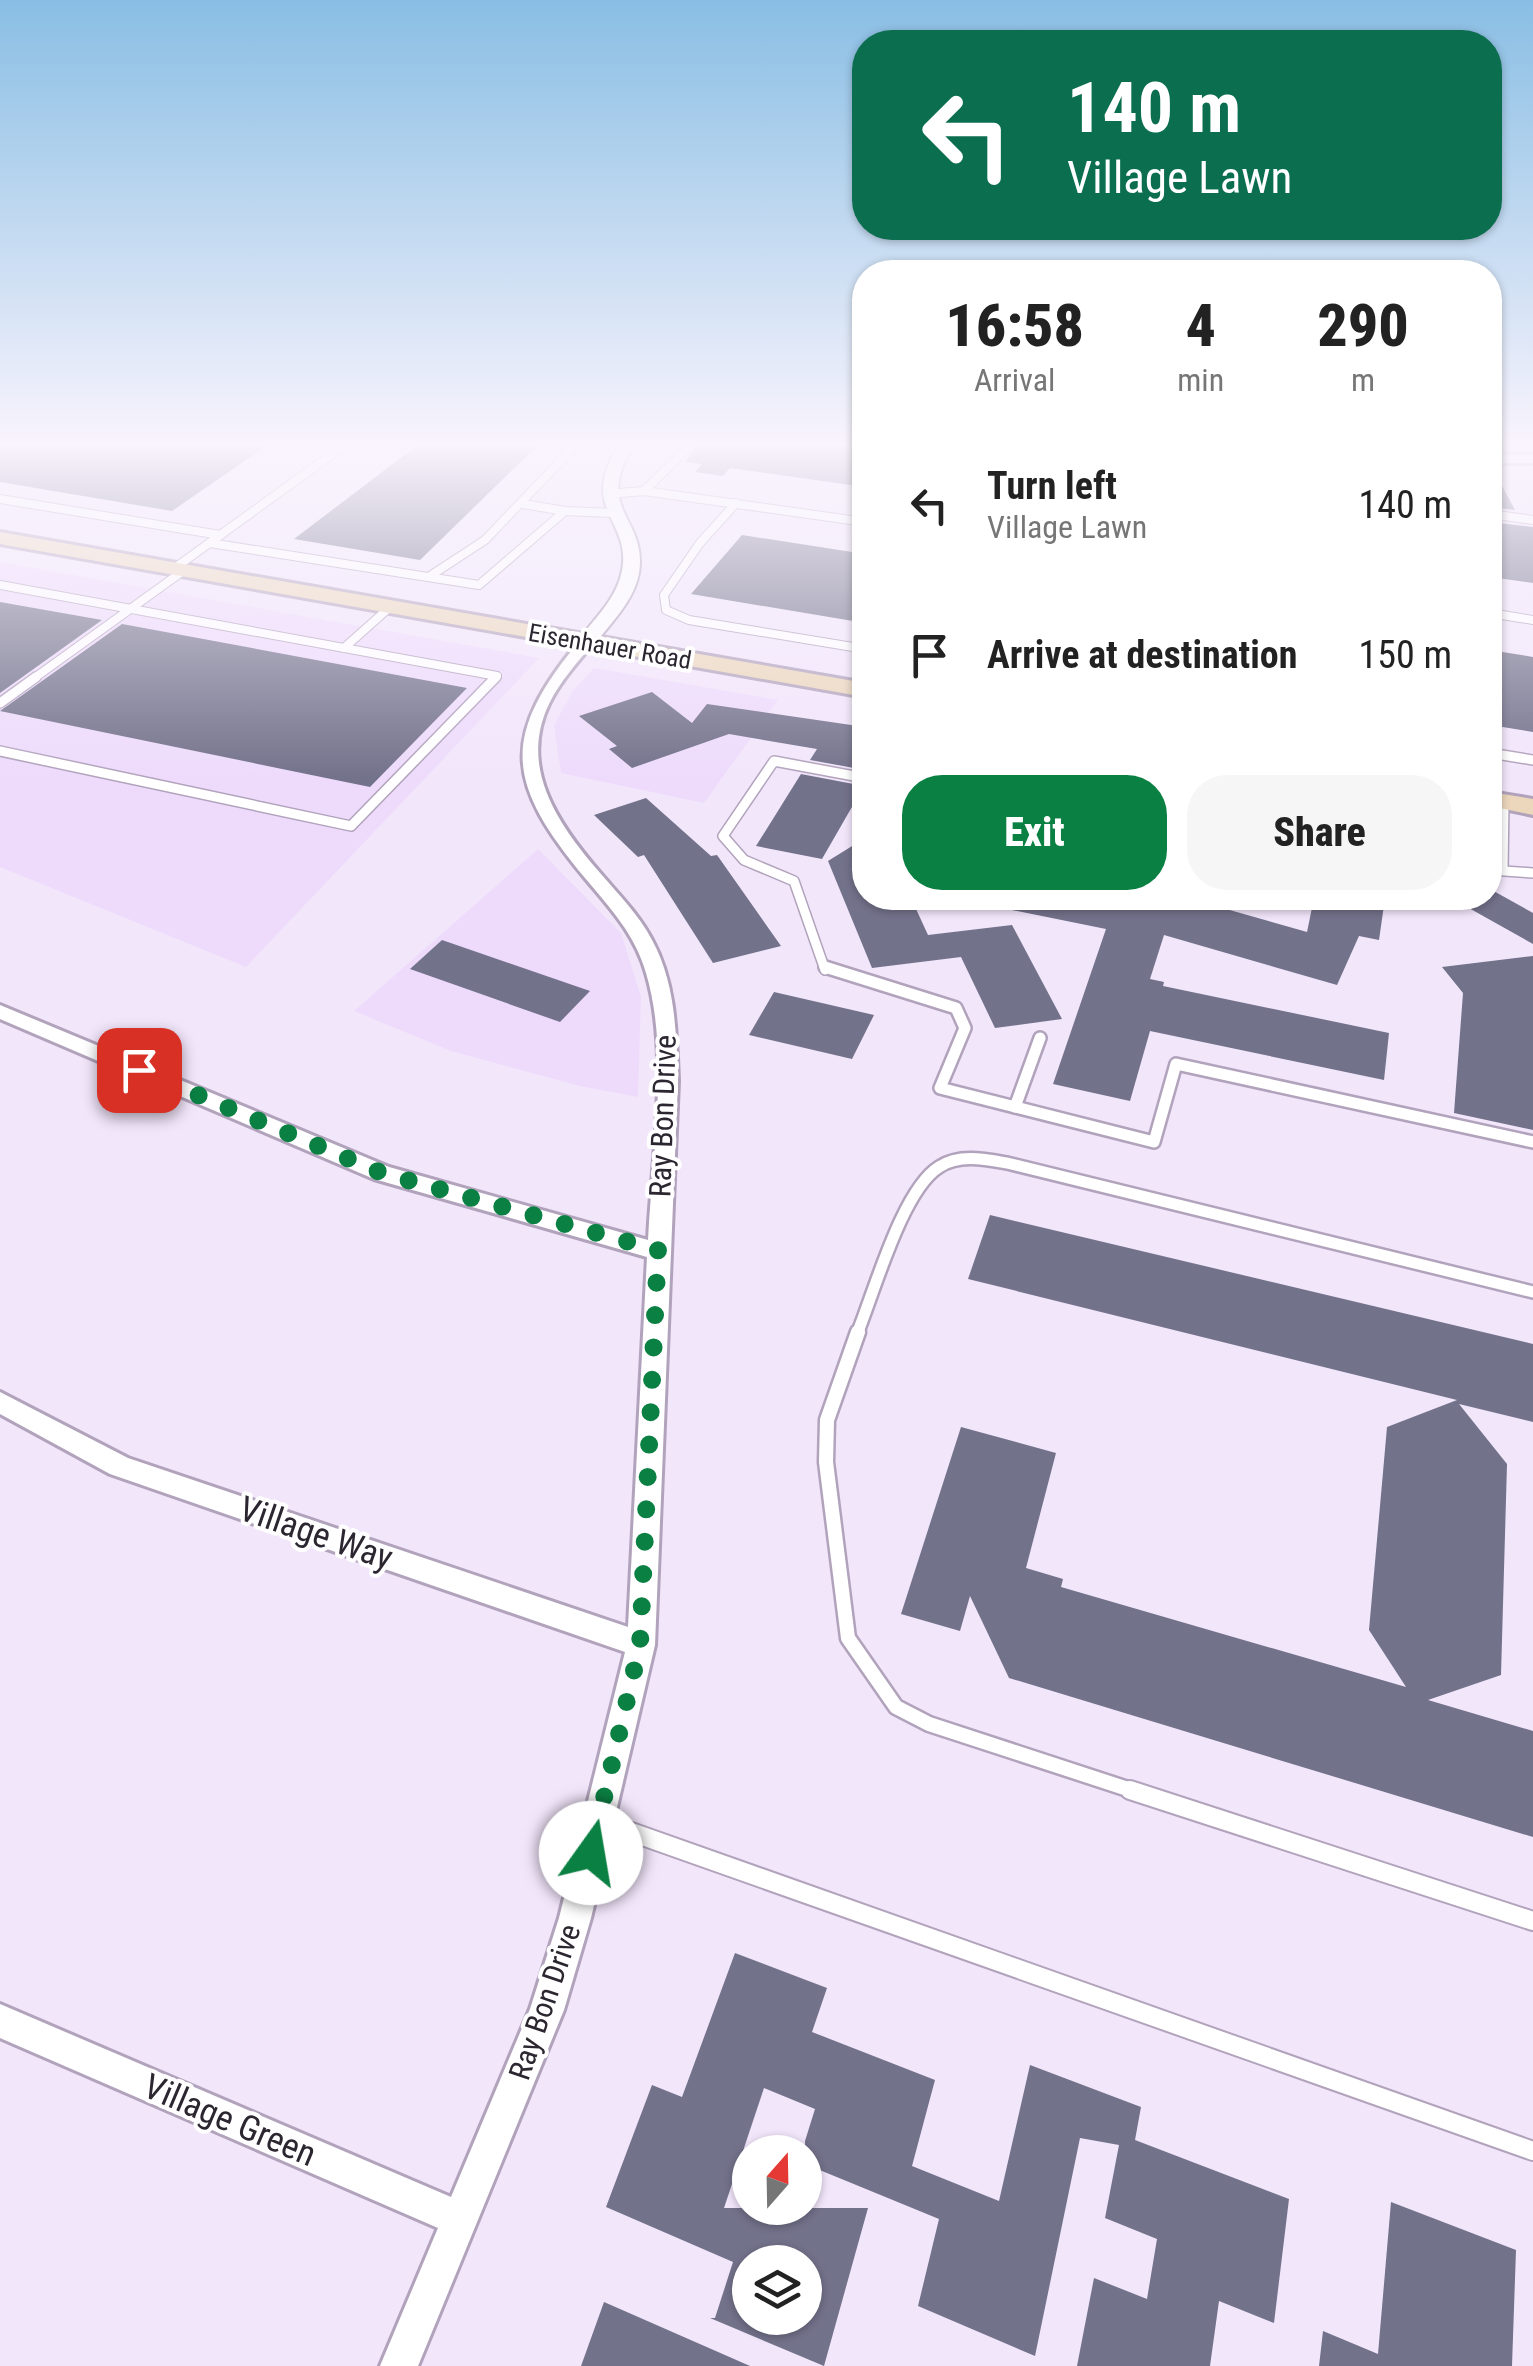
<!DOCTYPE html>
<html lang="en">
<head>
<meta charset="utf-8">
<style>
	body { margin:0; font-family:"Roboto Condensed",sans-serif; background:#f6f6f6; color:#222; height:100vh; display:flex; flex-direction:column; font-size:38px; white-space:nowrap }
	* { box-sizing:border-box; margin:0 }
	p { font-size:32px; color:#767676 }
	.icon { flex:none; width:55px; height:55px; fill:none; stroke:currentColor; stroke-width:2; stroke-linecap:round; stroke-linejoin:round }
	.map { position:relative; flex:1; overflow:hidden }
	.details { position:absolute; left:852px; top:260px; width:650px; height:650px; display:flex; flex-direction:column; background:#fff; border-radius:40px; box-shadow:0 2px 8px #0004 }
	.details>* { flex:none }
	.hud { position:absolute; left:852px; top:30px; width:650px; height:210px; border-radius:40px; box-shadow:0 2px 8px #0004; background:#0b6e4f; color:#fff; overflow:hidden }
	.needle { width:65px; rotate:20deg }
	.fabs { position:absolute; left:732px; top:2135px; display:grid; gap:20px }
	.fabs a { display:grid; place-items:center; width:90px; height:90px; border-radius:50%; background:#fff; box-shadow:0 2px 8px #0004; font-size:50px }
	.pin { position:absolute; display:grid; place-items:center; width:85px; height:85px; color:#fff; margin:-42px; border-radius:20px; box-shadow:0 5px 15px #0006 }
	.me { position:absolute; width:110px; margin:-55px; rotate:13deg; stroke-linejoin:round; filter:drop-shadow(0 0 8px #0008) }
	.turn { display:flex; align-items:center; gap:35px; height:210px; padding:0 50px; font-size:45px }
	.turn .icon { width:130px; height:130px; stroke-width:2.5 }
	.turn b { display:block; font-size:70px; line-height:85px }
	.eta { display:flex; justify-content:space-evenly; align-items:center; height:170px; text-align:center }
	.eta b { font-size:60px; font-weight:800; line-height:70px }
	.cta { display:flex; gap:20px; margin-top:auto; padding:20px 50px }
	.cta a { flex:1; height:115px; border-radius:40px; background:#0b8043; color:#fff; font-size:40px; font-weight:800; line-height:115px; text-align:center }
	.cta a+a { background:#f6f6f6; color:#222 }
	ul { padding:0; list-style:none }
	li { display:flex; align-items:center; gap:30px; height:150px; padding:0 50px }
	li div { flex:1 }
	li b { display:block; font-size:38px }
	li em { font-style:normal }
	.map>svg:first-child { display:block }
</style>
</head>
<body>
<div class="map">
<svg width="1533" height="2366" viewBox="0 0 1533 2366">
	<rect width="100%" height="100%" fill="#f2e6fb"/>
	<g fill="#eedbfc">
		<path d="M0,562L539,658L246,967L0,867Z"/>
		<path d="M594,668L778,700L704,803L561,773L554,725L573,691Z"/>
		<path d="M538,849L621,933L641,997L638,1097L580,1086L451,1051L354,1011Z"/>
	</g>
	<g fill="#73728b" fill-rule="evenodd">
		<path d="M0,447H265L172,511L0,482Z"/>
		<path d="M415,447H536L420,560L294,539Z"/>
		<path d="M696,447H865V487L730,468L723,476L695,472L702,464L685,462Z"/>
		<path d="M1490,467H1492L1515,510L1490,507Z"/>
		<path d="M1490,522L1533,527V583L1490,577Z"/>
		<path d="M742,535L865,554V623L691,594Z"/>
		<path d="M0,602L102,620L0,693Z"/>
		<path d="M122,624L133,626L467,688L370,787L0,711Z"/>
		<path d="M1490,650L1533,657V732L1490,725Z"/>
		<path d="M652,692L692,723L707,704L865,727V770L810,760L817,749L729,734L632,768L609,749L617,746L579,716Z"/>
		<path d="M801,774L864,786L822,859L756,846Z"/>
		<path d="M646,798L711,856L717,855L781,946L713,963L644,855L638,857L594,815Z"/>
		<path d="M865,838V898H911L928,935L1012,925L1062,1019L995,1028L961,957L872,968L828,861Z"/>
		<path d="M1490,889L1533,913V944L1451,898H1490Z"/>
		<path d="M1003,898H1163L1205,903L1307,932L1314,898H1385L1379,940L1359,936L1337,985L1164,935L1150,979L1164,982L1163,986L1389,1033L1384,1080L1150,1031L1130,1101L1053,1084L1106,929L1002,908Z"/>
		<path d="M442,940L590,991L560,1022L410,969Z"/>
		<path d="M1533,956V1130L1454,1113L1463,993L1442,967Z"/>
		<path d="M774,992L874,1015L852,1059L749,1035Z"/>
		<path d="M990,1215L1533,1344V1422L1459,1404L1507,1464L1501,1675L1428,1700L1533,1731V1837L1009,1678L970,1596L960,1631L901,1614L961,1427L1056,1453L1026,1568L1063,1579L1061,1587L1406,1687L1369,1630L1387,1427L1457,1400L968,1279Z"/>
		<path d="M735,1953L827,1988L812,2032L935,2080L912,2166L999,2201L1030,2065L1141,2107L1135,2140L1289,2199L1274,2323L1219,2301L1210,2366H1077L1094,2278L1147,2299L1157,2239L1105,2218L1119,2145L1080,2138L1035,2356L918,2306L939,2219L805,2164V2141L815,2109L764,2088L724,2208H868L824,2366L710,2318H715L733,2262L606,2207L652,2085L682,2097ZM750,2262H805V2318H750Z"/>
		<path d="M1391,2202L1516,2250L1512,2366H1319L1323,2331L1378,2354Z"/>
		<path d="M604,2302L750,2366H581Z"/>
	</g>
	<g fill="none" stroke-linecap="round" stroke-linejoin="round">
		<defs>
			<g id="service-far4">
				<path d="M644,491L689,447"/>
				<path d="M607,494L644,491L865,522"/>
				<path d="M0,499L220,535"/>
				<path d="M736,503L700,543L664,595L666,610L689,620L865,649"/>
				<path d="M523,504L565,511"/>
				<path d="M1490,514L1533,520"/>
				<path d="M210,543L479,585L565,511L612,513"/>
				<path d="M172,570L342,447"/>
				<path d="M430,576L485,540L574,447"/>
				<path d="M0,585L497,676L494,679"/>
				<path d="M1490,613L1533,620"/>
				<path d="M344,648L390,607"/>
				<path d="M33,679L183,571"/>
			</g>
			<g id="service-far3">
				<path d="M0,703L36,677"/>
				<path d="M0,751L351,826L496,677"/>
				<path d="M1490,753L1533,760"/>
				<path d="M1503,869L1504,802"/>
				<path d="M1490,870L1533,873"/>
				<path d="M825,970L794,881L744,860L723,836L774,761L865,778"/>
			</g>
			<g id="service-far2">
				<path d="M825,967L956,1008L965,1028L940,1088L1154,1142L1176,1064L1533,1142"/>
				<path d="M1015,1107L1040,1038"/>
				<path d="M857,1334C874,1293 902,1190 939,1167C959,1154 984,1159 1007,1163L1533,1292"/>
			</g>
			<path id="service-far1" d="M858,1332L827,1420L826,1462L848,1638L896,1707L929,1724L1137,1792"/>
			<g id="service">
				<path d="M1130,1790L1533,1921"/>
				<path d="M603,1822L1533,2151"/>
			</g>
			<g id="minor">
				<rect x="1490" y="455" width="43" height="8"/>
				<path d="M581,639L594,642C578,662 560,681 549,704C518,768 559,826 601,874C619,895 639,915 652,940C676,984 676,1033 678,1081L655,1645L591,1918L564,2010L418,2366H380L438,2228L0,2038V2004L451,2197L530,2009L559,1918L625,1652L110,1474L0,1414V1392L128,1458L628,1627L647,1257L374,1179L0,1019V1005L389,1167L648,1240C652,1157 670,1053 646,973C635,934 610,908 585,878C505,782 500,736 581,639Z"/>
			</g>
			<path id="tertiary" d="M618,447H633C593,510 648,518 639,573C634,601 610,624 593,646L586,648L577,642C592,621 614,602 621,575C635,521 577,511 618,447Z"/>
			<g id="secondary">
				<path d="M0,532L865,683V697L0,544Z"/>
				<path d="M1490,792L1533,799V815L1490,806Z"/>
			</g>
		</defs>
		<use href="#service-far4" stroke="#b2a3bc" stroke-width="10"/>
		<use href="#service-far3" stroke="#b2a3bc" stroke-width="12"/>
		<use href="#service-far2" stroke="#b2a3bc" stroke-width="16"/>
		<use href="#service-far1" stroke="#b2a3bc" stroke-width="19"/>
		<use href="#service" stroke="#b2a3bc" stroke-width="22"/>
		<use href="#minor" stroke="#b2a3bc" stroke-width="6"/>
		<use href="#tertiary" stroke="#b2a3bc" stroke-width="4"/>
		<use href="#secondary" stroke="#b2a3bc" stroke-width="6"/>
		<use href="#service-far4" stroke="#fff" stroke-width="8"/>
		<use href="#service-far3" stroke="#fff" stroke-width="9"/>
		<use href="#service-far2" stroke="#fff" stroke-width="11"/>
		<use href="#service-far1" stroke="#fff" stroke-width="14"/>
		<use href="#service" stroke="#fff" stroke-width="18"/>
		<use href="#minor" fill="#fff" fill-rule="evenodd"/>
		<use href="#tertiary" fill="#fff" fill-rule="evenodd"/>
		<use href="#secondary" fill="#ecd7bc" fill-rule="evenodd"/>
	</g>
	<linearGradient id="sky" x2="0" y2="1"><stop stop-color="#89bee4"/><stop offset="0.57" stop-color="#f9f4fd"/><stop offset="1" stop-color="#f9f4fd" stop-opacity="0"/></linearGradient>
	<rect width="1533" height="778" fill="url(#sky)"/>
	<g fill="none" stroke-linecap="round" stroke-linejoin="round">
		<path stroke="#0b8043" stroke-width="18" stroke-dasharray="0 32.4" d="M139,1070L382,1173L658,1250L640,1645L591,1853"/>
	</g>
	<g text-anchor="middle" stroke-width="8" stroke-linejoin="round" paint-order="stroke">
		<g font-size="25" fill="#2b262f" stroke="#fff">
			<text transform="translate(610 646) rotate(10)" y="9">Eisenhauer Road</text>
		</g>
		<g font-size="30" fill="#2b262f" stroke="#fff">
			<text transform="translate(663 1116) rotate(-88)" y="10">Ray Bon Drive</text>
			<text transform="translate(545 2002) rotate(-71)" y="10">Ray Bon Drive</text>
		</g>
		<g font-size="35" fill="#2b262f" stroke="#fff">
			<text transform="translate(316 1533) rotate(19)" y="12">Village Way</text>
			<text transform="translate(230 2120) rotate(23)" y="12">Village Green</text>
		</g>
	</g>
</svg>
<div class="fabs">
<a><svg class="needle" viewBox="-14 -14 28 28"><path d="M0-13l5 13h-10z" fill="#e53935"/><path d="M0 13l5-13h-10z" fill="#767676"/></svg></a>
<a><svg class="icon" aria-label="layers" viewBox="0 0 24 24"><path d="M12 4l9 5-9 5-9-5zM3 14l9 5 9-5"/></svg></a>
</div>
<div class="pin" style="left:139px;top:1070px;background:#d93025"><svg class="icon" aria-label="arrive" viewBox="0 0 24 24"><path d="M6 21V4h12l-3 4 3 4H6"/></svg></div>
<svg class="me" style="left:591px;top:1853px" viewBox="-20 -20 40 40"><circle r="19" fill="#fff"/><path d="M0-13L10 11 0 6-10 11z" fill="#0b8043"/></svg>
<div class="hud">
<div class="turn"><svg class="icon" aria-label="left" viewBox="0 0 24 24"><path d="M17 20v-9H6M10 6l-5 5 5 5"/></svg><div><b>140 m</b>Village Lawn</div></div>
</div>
<section class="details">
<div class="eta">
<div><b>16:58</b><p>Arrival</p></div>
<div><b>4</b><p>min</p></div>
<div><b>290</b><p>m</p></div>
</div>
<ul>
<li><svg class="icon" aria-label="left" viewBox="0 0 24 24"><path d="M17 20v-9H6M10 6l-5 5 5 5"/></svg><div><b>Turn left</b><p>Village Lawn</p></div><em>140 m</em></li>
<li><svg class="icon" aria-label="arrive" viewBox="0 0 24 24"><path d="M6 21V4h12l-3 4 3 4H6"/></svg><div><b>Arrive at destination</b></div><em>150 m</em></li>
</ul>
<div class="cta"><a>Exit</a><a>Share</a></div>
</section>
</div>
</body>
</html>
